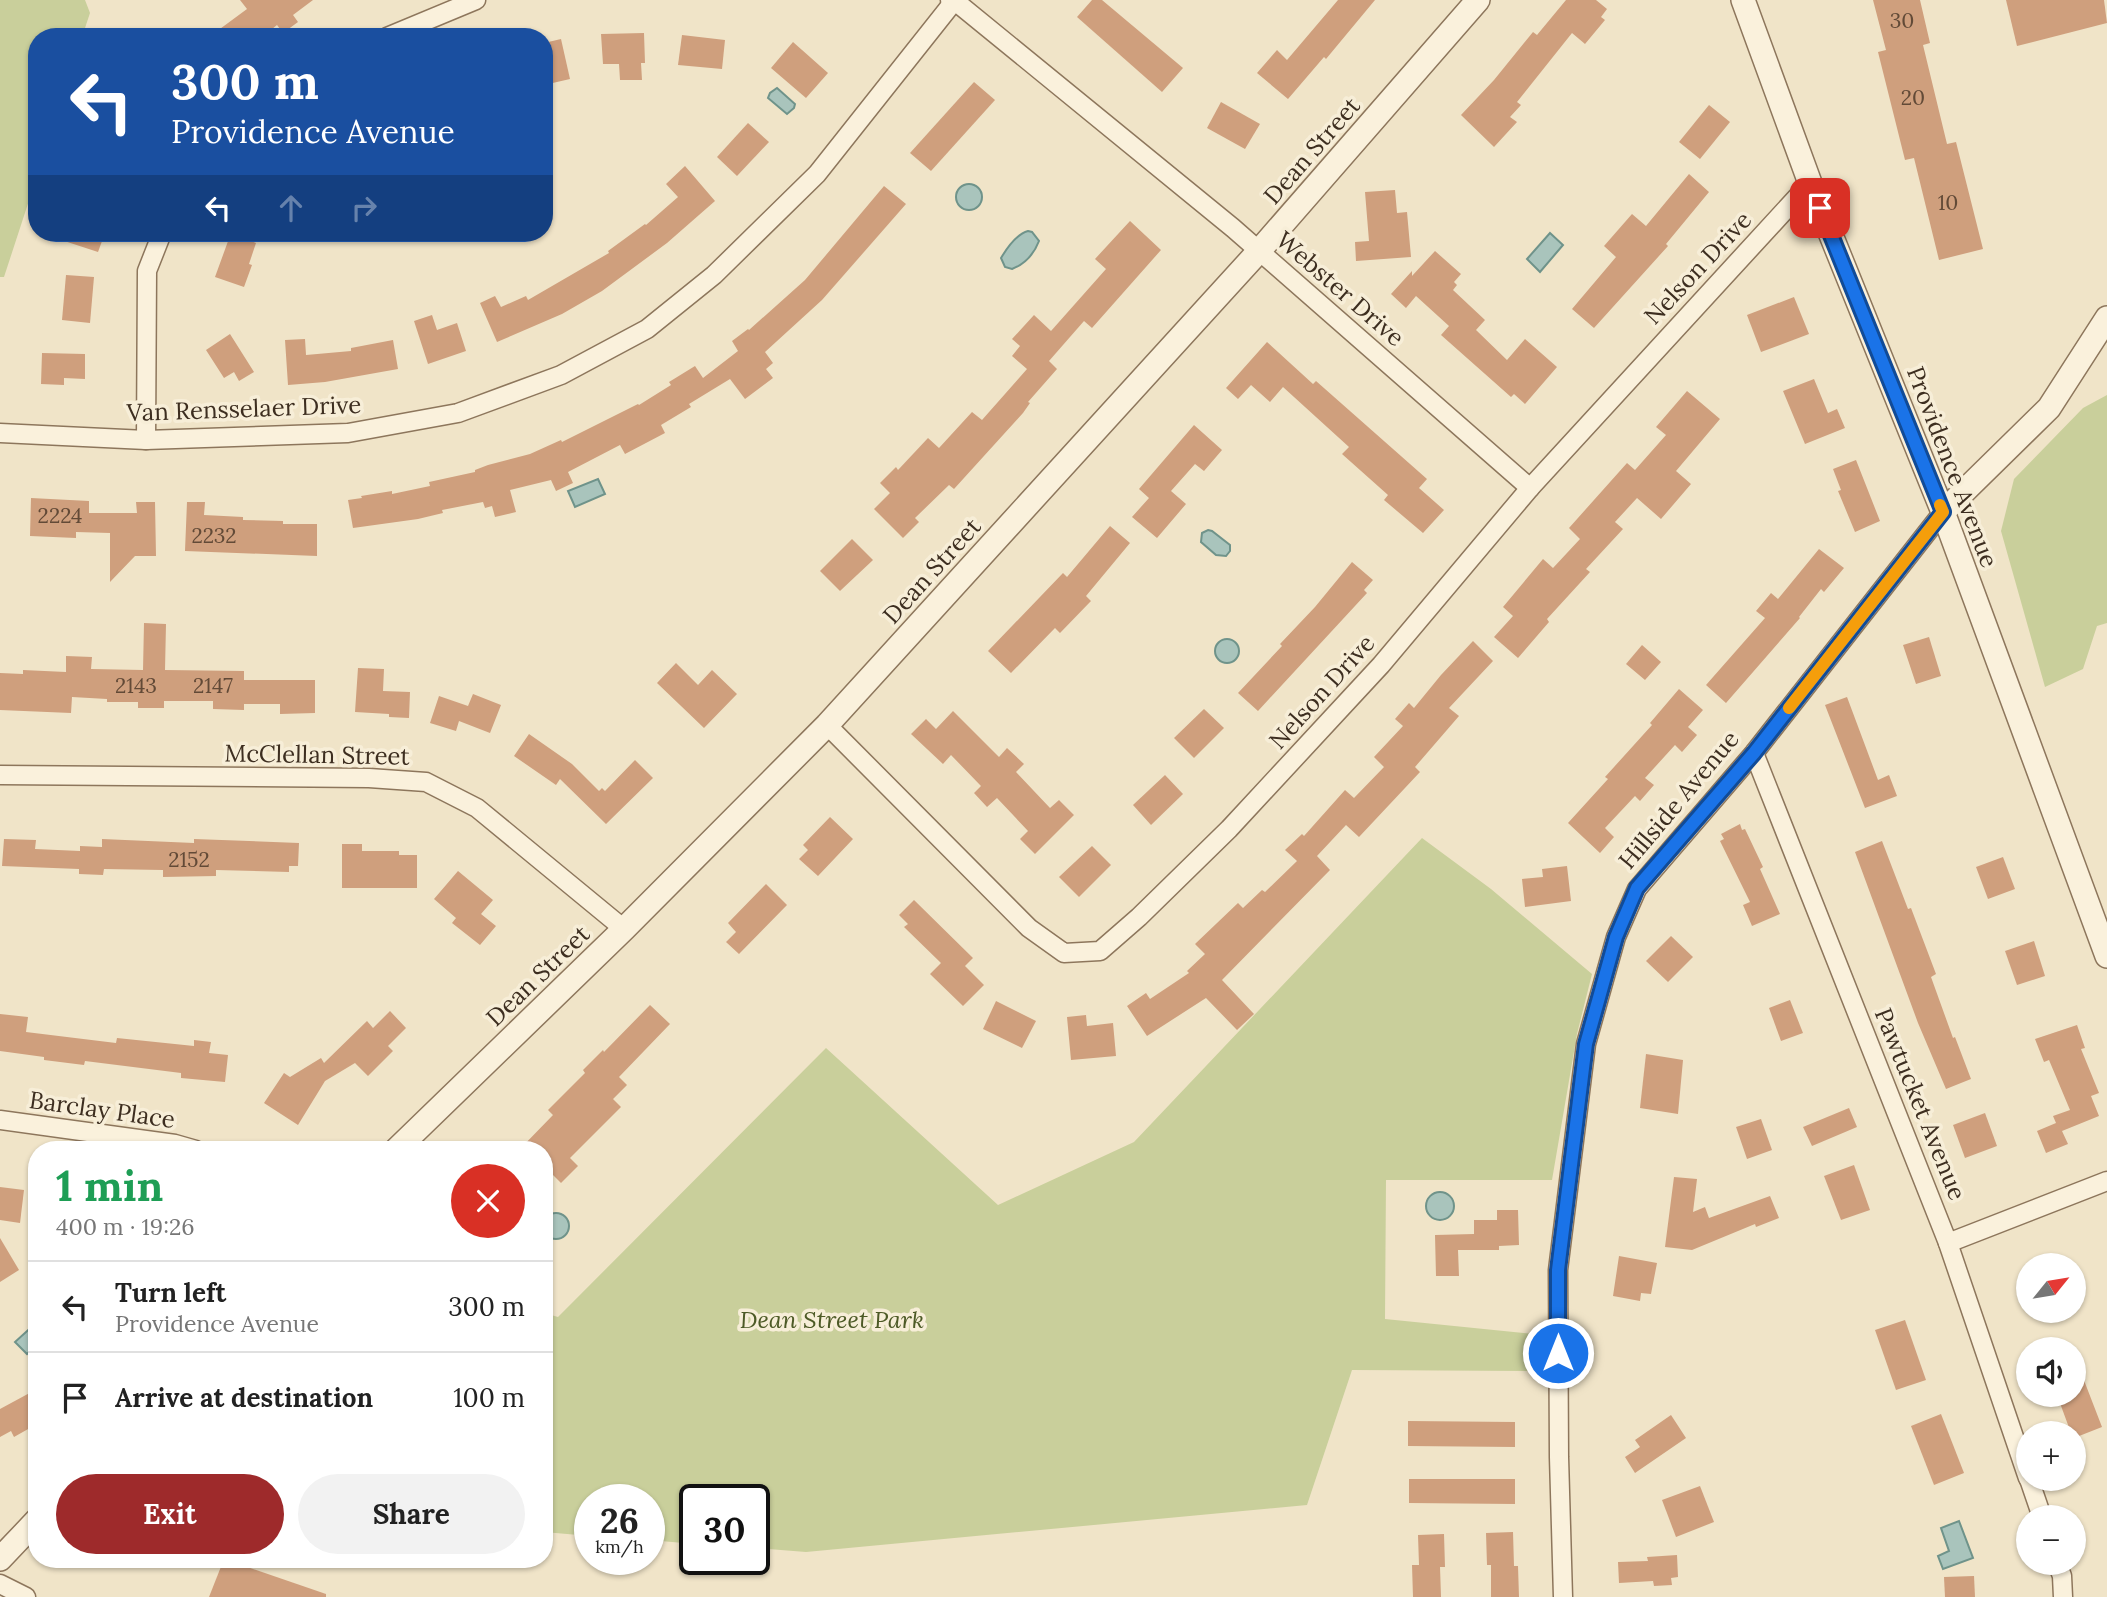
<!DOCTYPE html>
<html lang="en">
<head>
<meta charset="utf-8">
<style>
	body { margin:0; font-family:Lora,serif; background:#f2f2f2; color:#222; height:100vh; display:flex; flex-direction:column; font-size:26px; white-space:nowrap }
	* { box-sizing:border-box; margin:0 }
	p { font-size:23px; color:#767676 }
	.icon { flex:none; width:38px; height:38px; fill:none; stroke:currentColor; stroke-width:2; stroke-linecap:round; stroke-linejoin:round }
	.map { position:relative; flex:1; overflow:hidden }
	.drawer { position:absolute; left:28px; top:1141px; width:525px; height:427px; display:flex; flex-direction:column; background:#fff; border-radius:28px; box-shadow:0 2px 5px #0004 }
	.drawer>* { flex:none }
	.hud { position:absolute; left:28px; top:28px; width:525px; height:214px; border-radius:28px; box-shadow:0 2px 5px #0004; background:#1a4fa0; color:#fff; overflow:hidden }
	.needle { width:46px; rotate:60deg }
	.controls { position:absolute; left:2016px; top:1253px; display:grid; gap:14px }
	.controls a { display:grid; place-items:center; width:70px; height:70px; border-radius:50%; background:#fff; box-shadow:0 2px 5px #0004; font-size:35px }
	.speed { position:absolute; left:574px; top:1484px; display:flex; gap:14px; font-size:35px; font-weight:700; text-align:center }
	.speed>* { display:grid; place-content:center; width:91px; height:91px; border-radius:50%; background:#fff; box-shadow:0 2px 5px #0004; line-height:1 }
	.speed small { font-size:18px; font-weight:400 }
	.speed .limit { border:4px solid #111; border-radius:10px; background:#fff; color:#111 }
	.pin { position:absolute; display:grid; place-items:center; width:60px; height:60px; color:#fff; margin:-30px; border-radius:14px; box-shadow:0 4px 10px #0006 }
	.me { position:absolute; width:77px; margin:-38px; rotate:0deg; stroke-linejoin:round; filter:drop-shadow(0 0 5px #0008) }
	.turn { display:flex; align-items:center; gap:24px; height:147px; padding:0 28px; font-size:32px }
	.turn .icon { width:91px; height:91px; stroke-width:2.5 }
	.turn b { display:block; font-size:49px; line-height:60px }
	.lanes { display:flex; align-items:center; height:66px; padding:0 28px; background:#0003; justify-content:center; gap:35px; direction:ltr }
	.lanes .off { opacity:.35 }
	.round { display:grid; place-items:center; flex:none; width:74px; height:74px; border-radius:37px; background:#f2f2f2 }
	.headline { display:flex; align-items:center; justify-content:space-between; height:119px; padding:0 28px }
	h1 { font-size:42px; font-weight:700; line-height:52px; color:#1e9e55 }
	.cta { display:flex; gap:14px; margin-top:auto; padding:14px 28px }
	.cta a { flex:1; height:80px; border-radius:42px; background:#9e2a2b; color:#fff; font-size:28px; font-weight:700; line-height:80px; text-align:center }
	.cta a+a { background:#f2f2f2; color:#222 }
	ul { padding:0; list-style:none }
	li { display:flex; align-items:center; gap:21px; height:91px; padding:0 28px; border-top:2px solid #e0e0e0 }
	li div { flex:1 }
	li b { display:block; font-size:26px }
	li em { font-style:normal }
	.map>svg:first-child { display:block }
</style>
</head>
<body>
<div class="map">
<svg width="2107" height="1597" viewBox="0 0 2107 1597">
	<rect width="100%" height="100%" fill="#f0e4c8"/>
	<g fill="#c9cf9b">
		<path d="M0,0H85L90,13L82,37H37V176L4,277H0Z"/>
		<path d="M2107,395V623L2097,626L2083,669L2045,687L2001,531L2014,479L2083,408Z"/>
		<path d="M1422,838L1491,889L1592,974L1577,1034L1552,1180H1386L1385,1319L1543,1335L1545,1371L1352,1370L1307,1505L806,1552L754,1548V1500H695V1544L649,1540V1500H590V1536L544,1532V1313L558,1317L826,1048L998,1205L1134,1142Z"/>
	</g>
	<g fill="#a9c4bc" stroke="#6f938a" stroke-width="2">
		<path d="M777,88L795,104L794,108L787,114L768,98L770,93Z"/>
		<circle cx="969" cy="197" r="13"/>
		<path d="M1028,231L1032,232L1039,241C1034,254 1025,264 1012,269L1005,267L1001,258C1007,248 1017,234 1028,231Z"/>
		<path d="M1550,233L1563,245L1540,272L1527,259Z"/>
		<path d="M598,479L605,494L575,507L568,491Z"/>
		<path d="M1208,530L1212,531L1230,545V551L1226,556L1216,555L1201,542L1202,533Z"/>
		<circle cx="1227" cy="651" r="12"/>
		<circle cx="1440" cy="1206" r="14"/>
		<circle cx="556" cy="1226" r="13"/>
		<path d="M37,1322V1344L27,1354L15,1342Z"/>
		<path d="M1959,1521L1973,1558L1943,1569L1938,1556L1949,1551L1941,1528Z"/>
	</g>
	<g fill="#cf9f7d">
		<path d="M240,0H313L293,15L298,22L283,33L277,25L262,37H209L247,9Z"/>
		<path d="M1092,0H1102L1183,68L1162,92L1077,17Z"/>
		<path d="M1338,0H1375L1326,59L1324,57L1288,99L1257,73L1277,50L1287,60Z"/>
		<path d="M1566,0H1596L1607,9L1601,17L1605,20L1585,44L1572,33L1517,102L1521,105L1510,117L1517,122L1494,147L1461,115L1494,80L1533,32L1537,35Z"/>
		<path d="M1873,0H1920L1930,43L1923,45L1947,144L1956,142L1983,249L1939,260L1914,158L1905,160L1878,52L1886,50Z"/>
		<path d="M2006,0H2104L2107,23L2017,46Z"/>
		<path d="M644,33L645,63H641L642,80H620L619,64H603L601,34Z"/>
		<path d="M682,35L725,40L722,69L678,65Z"/>
		<path d="M561,39L570,79L544,85V43Z"/>
		<path d="M793,42L828,73L806,98L771,68Z"/>
		<path d="M974,82L995,100L931,171L910,153Z"/>
		<path d="M1221,102L1260,124L1245,149L1207,128Z"/>
		<path d="M1709,105L1730,122L1700,159L1679,142Z"/>
		<path d="M748,123L769,142L737,176L717,157Z"/>
		<path d="M685,166L715,201L667,243L602,291L562,314L497,342L480,303L495,296L501,307L526,296L528,300L609,253L608,251L645,224L646,225L678,197L666,184Z"/>
		<path d="M1689,174L1709,192L1666,244L1668,246L1594,328L1572,309L1616,257L1604,246L1632,214L1646,226Z"/>
		<path d="M884,186L906,204L822,300L765,352L773,363L766,369L773,378L745,399L730,379L689,404L691,407L661,425L665,433L625,454L620,445L568,472L573,483L556,491L551,480L510,490L516,512L495,517L492,506L485,508L483,502L442,510L443,513L418,519L353,528L348,500L362,498L361,496L392,491V494L430,486L429,482L475,472V470L488,465L530,454L561,440L562,442L638,404L639,405L671,385L669,382L695,366L703,378L738,351L732,341L748,329L749,330L805,280Z"/>
		<path d="M1395,190L1397,213L1407,212L1411,257L1356,261L1355,242L1369,241L1365,192Z"/>
		<path d="M1130,221L1161,250L1092,328L1084,321L1049,361L1057,369L1028,402L1030,403L1023,413L954,489L949,485L915,518L919,522L903,538L874,509L890,493L880,483L896,467L898,470L928,438L939,448L972,412L982,420L1027,369L1012,356L1020,346L1012,339L1034,315L1051,331L1106,269L1095,259Z"/>
		<path d="M50,233H105L98,252L49,236Z"/>
		<path d="M231,233L256,243L249,264L252,265L244,287L215,277Z"/>
		<path d="M1435,251L1461,274L1454,282L1457,285L1453,290L1485,320L1476,330L1507,360L1525,339L1557,367L1525,404L1514,394L1511,397L1441,335L1449,326L1416,296L1406,308L1391,294L1412,271V276Z"/>
		<path d="M66,275L94,277L90,323L62,320Z"/>
		<path d="M1794,297L1809,334L1761,352L1747,315Z"/>
		<path d="M432,315L437,330L457,323L466,351L428,364L414,321Z"/>
		<path d="M230,334L254,372L239,381L234,372L224,378L206,350Z"/>
		<path d="M305,339L306,355L351,351V348L393,340L398,369L325,382L288,385L285,340Z"/>
		<path d="M1267,342L1313,384L1316,381L1427,479L1419,488L1444,510L1423,533L1384,500L1388,495L1342,454L1349,447L1283,387L1270,402L1251,385L1238,399L1226,388Z"/>
		<path d="M42,353L85,354V379L64,378V385L41,384Z"/>
		<path d="M1814,379L1828,413L1837,409L1845,428L1805,444L1783,391Z"/>
		<path d="M1687,391L1720,419L1676,471L1691,484L1661,519L1637,498L1615,522L1623,529L1586,569L1590,572L1547,619L1549,622L1518,658L1494,637L1513,616L1503,607L1543,559L1553,568L1580,539L1569,528L1627,463L1635,470L1666,435L1656,427Z"/>
		<path d="M1194,425L1222,450L1204,471L1195,464L1171,491L1186,504L1157,538L1132,517L1149,498L1139,489Z"/>
		<path d="M1856,460L1880,521L1855,532L1838,491L1841,490L1833,469Z"/>
		<path d="M31,498L89,501V513H137L136,502H155L156,556H135L110,582V533L76,532V538L30,536Z"/>
		<path d="M187,502H205L204,515L243,517V520L283,521V524H317V556L185,551Z"/>
		<path d="M1110,526L1130,543L1086,596L1091,601L1060,633L1055,628L1011,673L988,651L1063,573L1067,577Z"/>
		<path d="M852,539L873,560L840,591L820,571Z"/>
		<path d="M1819,549L1844,568L1824,592L1821,589L1799,617L1800,618L1726,703L1706,685L1765,618L1756,611L1771,593L1778,599Z"/>
		<path d="M1352,562L1373,580L1364,590L1367,593L1258,711L1238,693L1282,646L1280,644L1315,607Z"/>
		<path d="M144,623L166,624L165,670L244,671V680H315V713L280,714V704H244V710L213,709V701H164V708H138V702H107V699L72,697L71,713L0,710V673L23,674V670L66,672V656L92,657L91,669L143,670Z"/>
		<path d="M1929,637L1941,676L1916,684L1903,645Z"/>
		<path d="M1473,641L1493,661L1449,708L1459,716L1415,767L1420,772L1359,837L1346,825L1317,856L1330,870L1222,980L1254,1014L1237,1030L1206,998L1147,1036L1127,1006L1146,993L1150,999L1189,973L1187,971L1205,954L1195,944L1238,903L1243,908L1262,890L1265,892L1297,861L1285,850L1302,834L1304,836L1345,790L1354,798L1384,767L1374,757L1403,726L1395,719L1409,703L1414,708L1441,675Z"/>
		<path d="M1642,645L1661,662L1645,680L1626,664Z"/>
		<path d="M676,663L698,685L712,670L737,694L704,728L657,683Z"/>
		<path d="M358,668L384,669L383,691L410,692L409,718L389,717V714L355,712Z"/>
		<path d="M1679,689L1703,710L1688,727L1697,735L1682,752L1675,745L1645,778L1654,785L1640,801L1635,796L1605,828L1614,837L1600,853L1568,823L1608,779L1605,777L1652,725L1650,723Z"/>
		<path d="M473,694L501,705L490,733L459,721L456,731L430,723L439,696L468,706Z"/>
		<path d="M1847,697L1878,780L1889,775L1897,796L1865,808L1825,705Z"/>
		<path d="M1204,709L1224,728L1194,758L1174,738Z"/>
		<path d="M953,711L999,757L1007,748L1024,764L1016,772L1050,808L1059,800L1074,815L1035,854L1020,839L1028,831L997,798L987,807L974,793L981,786L951,755L943,764L911,734L926,719L936,729Z"/>
		<path d="M529,734L572,764L599,791L602,788L605,791L635,760L653,778L606,824L560,779L556,785L514,756Z"/>
		<path d="M1165,775L1183,794L1151,825L1133,805Z"/>
		<path d="M830,817L853,839L818,876L799,859L808,850L803,845Z"/>
		<path d="M1740,824L1742,830L1745,829L1763,867L1760,869L1780,914L1752,926L1743,905L1750,902L1720,841L1724,839L1721,834Z"/>
		<path d="M4,839L36,840L35,849L80,851V846L102,847V839L194,843V839L299,843L298,866H289V872L216,870V876L163,877V870L104,869L103,875L79,874V869L2,866Z"/>
		<path d="M1882,841L1908,909L1911,908L1936,974L1931,977L1953,1038L1955,1037L1971,1079L1946,1089L1918,1023L1855,852Z"/>
		<path d="M342,844H362V851H399V855H417V888H342Z"/>
		<path d="M1092,846L1111,865L1079,897L1059,877Z"/>
		<path d="M2003,857L2015,889L1988,899L1976,867Z"/>
		<path d="M1567,866L1571,901L1525,907L1522,879L1543,877L1542,869Z"/>
		<path d="M458,871L493,900L481,914L496,926L480,945L452,923L456,918L434,899Z"/>
		<path d="M766,884L787,905L739,954L726,942L736,932L728,923Z"/>
		<path d="M914,900L973,958L965,966L984,985L963,1006L930,974L941,963L904,927L908,924L899,915Z"/>
		<path d="M1671,936L1693,957L1668,982L1646,961Z"/>
		<path d="M2034,941L2045,976L2017,985L2005,951Z"/>
		<path d="M1790,1000L1803,1033L1781,1041L1769,1008Z"/>
		<path d="M996,1001L1036,1021L1022,1048L983,1029Z"/>
		<path d="M650,1005L670,1024L619,1077L627,1085L613,1099L621,1107L570,1158L578,1166L561,1183L544,1166V1150H519L553,1115L548,1110L585,1073L583,1070L603,1050L604,1052Z"/>
		<path d="M390,1011L406,1028L388,1046L393,1051L368,1076L355,1063L325,1081L298,1125L264,1103L284,1073L290,1077L321,1058L324,1063L367,1021L373,1028Z"/>
		<path d="M0,1014L28,1017L26,1032L116,1043L117,1038L194,1046V1040L211,1042L209,1053L228,1055L225,1082L181,1078V1073L85,1061L84,1065L44,1060V1057L0,1051Z"/>
		<path d="M1086,1015L1087,1026L1113,1023L1116,1056L1071,1060L1067,1017Z"/>
		<path d="M2077,1025L2085,1048L2081,1049L2099,1093L2091,1096L2099,1116L2062,1131L2068,1144L2046,1153L2037,1131L2056,1123L2053,1116L2070,1110L2049,1060L2044,1062L2035,1039Z"/>
		<path d="M1646,1054L1683,1060L1678,1114L1640,1108Z"/>
		<path d="M1849,1108L1857,1127L1812,1146L1803,1127Z"/>
		<path d="M1985,1113L1997,1146L1965,1158L1953,1125Z"/>
		<path d="M1761,1119L1772,1150L1747,1159L1736,1127Z"/>
		<path d="M1854,1165L1870,1210L1841,1220L1824,1176Z"/>
		<path d="M1674,1177L1697,1179L1693,1212L1705,1207L1709,1218L1770,1196L1779,1218L1756,1227L1755,1224L1692,1250L1665,1247Z"/>
		<path d="M0,1187L24,1190L20,1223L0,1220Z"/>
		<path d="M1497,1210H1518L1519,1245L1499,1246V1250H1458L1459,1276H1436L1435,1235L1474,1234V1220H1497Z"/>
		<path d="M0,1238L19,1270L0,1282Z"/>
		<path d="M1619,1256L1657,1263L1651,1294L1641,1293L1640,1301L1613,1296Z"/>
		<path d="M1905,1320L1926,1380L1896,1390L1875,1330Z"/>
		<path d="M2074,1357H2075L2102,1427L2074,1438V1433H2071L2057,1395H2074Z"/>
		<path d="M37,1389V1424L14,1437L11,1431L0,1437V1409Z"/>
		<path d="M1941,1414L1964,1473L1934,1485L1911,1426Z"/>
		<path d="M1671,1415L1686,1438L1635,1473L1625,1457L1640,1447L1635,1440Z"/>
		<path d="M1408,1421L1515,1422V1447L1408,1446Z"/>
		<path d="M1409,1479H1515V1504L1409,1503Z"/>
		<path d="M1700,1486L1714,1522L1676,1537L1662,1500Z"/>
		<path d="M1513,1532L1514,1566H1518L1519,1597H1491V1565H1487L1486,1533Z"/>
		<path d="M1444,1534L1445,1567H1440L1441,1597H1413L1412,1565H1419L1418,1535Z"/>
		<path d="M1677,1555L1678,1577L1671,1578L1672,1585L1654,1586L1653,1581L1619,1583L1618,1562L1648,1561L1647,1557Z"/>
		<path d="M224,1559L326,1594V1597H209Z"/>
		<path d="M1974,1576L1975,1597H1945L1944,1577Z"/>
	</g>
	<g fill="none" stroke-linecap="round" stroke-linejoin="round">
		<defs>
			<g id="minor">
				<path d="M950,0L955,1L1233,228L1530,488"/>
				<path d="M387,37L476,0"/>
				<path d="M0,433L146,440L348,433L458,413L561,375L647,329L714,275L817,174L955,0"/>
				<path d="M146,440L147,271L162,233"/>
				<path d="M827,725L1029,928L1064,953L1100,951L1139,917L1229,829L1381,665L1530,488L1810,183"/>
				<path d="M1754,753L1948,1243L2028,1478"/>
				<path d="M0,775L369,778L426,782L477,808L624,929"/>
				<path d="M0,1120L175,1144L196,1150"/>
				<path d="M1948,1243L2107,1181"/>
				<path d="M2029,1479L2042,1517"/>
				<path d="M2057,1563L2062,1576L2063,1597"/>
				<path d="M0,1584L26,1597"/>
				<path d="M1563,1597L1559,1457L1558,1270L1586,1044L1616,937L1637,889L1754,753L1943,512"/>
			</g>
			<g id="tertiary">
				<path d="M1743,0L1810,183L1943,512L2107,956"/>
				<path d="M1943,512L2049,408L2107,318"/>
				<path d="M396,1150L624,929L827,725L1259,251L1478,0"/>
				<path d="M0,1559L37,1520"/>
			</g>
		</defs>
		<use href="#minor" stroke="#8d765c" stroke-width="21"/>
		<use href="#tertiary" stroke="#8d765c" stroke-width="26"/>
		<use href="#minor" stroke="#faf1dc" stroke-width="18"/>
		<use href="#tertiary" stroke="#faf1dc" stroke-width="23"/>
	</g>
	<g fill="none" stroke-linecap="round" stroke-linejoin="round">
		<defs>
			<path id="route" d="M1558,1353V1270L1586,1044L1616,937L1637,888L1754,753L1943,512L1820,208"/>
		</defs>
		<use href="#route" stroke="#114b97" stroke-width="18"/>
		<use href="#route" stroke="#1a73e8" stroke-width="12"/>
		<path stroke="#f59e0b" stroke-width="12" d="M1789,708L1943,512L1940,505"/>
	</g>
	<g text-anchor="middle" stroke-width="7" stroke-linejoin="round" paint-order="stroke">
		<g font-size="21" fill="#624a37">
			<text x="1902" y="28">30</text>
			<text x="1913" y="105">20</text>
			<text x="1948" y="210">10</text>
			<text x="60" y="523">2224</text>
			<text x="214" y="543">2232</text>
			<text x="136" y="693">2143</text>
			<text x="213" y="693">2147</text>
			<text x="189" y="867">2152</text>
		</g>
		<g font-size="24" fill="#3d2e20" stroke="#f7eed8">
			<text transform="translate(1312 151) rotate(-49)" y="8">Dean Street</text>
			<text transform="translate(1698 268) rotate(-47)" y="8">Nelson Drive</text>
			<text transform="translate(1340 289) rotate(41)" y="8">Webster Drive</text>
			<text transform="translate(244 409) rotate(-2)" y="8">Van Rensselaer Drive</text>
			<text transform="translate(1952 467) rotate(69)" y="8">Providence Avenue</text>
			<text transform="translate(932 571) rotate(-48)" y="8">Dean Street</text>
			<text transform="translate(1322 692) rotate(-48)" y="8">Nelson Drive</text>
			<text transform="translate(317 755) rotate(1)" y="8">McClellan Street</text>
			<text transform="translate(1679 800) rotate(-50)" y="8">Hillside Avenue</text>
			<text transform="translate(538 976) rotate(-44)" y="8">Dean Street</text>
			<text transform="translate(1920 1104) rotate(68)" y="8">Pawtucket Avenue</text>
			<text transform="translate(102 1110) rotate(8)" y="8">Barclay Place</text>
		</g>
		<g font-size="24" font-style="italic" fill="#4d5a26" stroke="#f7eed8">
			<text x="832" y="1328">Dean Street Park</text>
		</g>
	</g>
</svg>
<div class="controls">
<a><svg class="needle" viewBox="-14 -14 28 28"><path d="M0-13l5 13h-10z" fill="#e53935"/><path d="M0 13l5-13h-10z" fill="#767676"/></svg></a>
<a><svg class="icon" aria-label="sound" viewBox="0 0 24 24"><path d="M4 9h4l5-4v14l-5-4H4zM17 9q2 3 0 6"/></svg></a>
<a>+</a>
<a>−</a>
</div>
<div class="speed"><div>26<small>km/h</small></div><div class="limit">30</div></div>
<div class="pin" style="left:1820px;top:208px;background:#d93025"><svg class="icon" aria-label="arrive" viewBox="0 0 24 24"><path d="M6 21V4h12l-3 4 3 4H6"/></svg></div>
<svg class="me" style="left:1558px;top:1353px" viewBox="-20 -20 40 40"><circle r="17" fill="#1a73e8" stroke="#fff" stroke-width="3"/><path d="M0-11L8 9 0 5-8 9z" fill="#fff"/></svg>
<div class="hud">
<div class="turn"><svg class="icon" aria-label="left" viewBox="0 0 24 24"><path d="M17 20v-9H6M10 6l-5 5 5 5"/></svg><div><b>300 m</b>Providence Avenue</div></div>
<div class="lanes"><svg class="icon" aria-label="left" viewBox="0 0 24 24"><path d="M17 20v-9H6M10 6l-5 5 5 5"/></svg><svg class="icon off" aria-label="ahead" viewBox="0 0 24 24"><path d="M12 20V5M6 11l6-6 6 6"/></svg><svg class="icon off" aria-label="right" viewBox="0 0 24 24"><path d="M7 20v-9h11M14 6l5 5-5 5"/></svg></div>
</div>
<section class="drawer">
<div class="headline"><div><h1>1 min</h1><p>400 m · 19:26</p></div><a class="round" style="background:#d93025;color:#fff"><svg class="icon" aria-label="close" viewBox="0 0 24 24"><path d="M6 6l12 12M18 6L6 18"/></svg></a></div>
<ul>
<li><svg class="icon" aria-label="left" viewBox="0 0 24 24"><path d="M17 20v-9H6M10 6l-5 5 5 5"/></svg><div><b>Turn left</b><p>Providence Avenue</p></div><em>300 m</em></li>
<li><svg class="icon" aria-label="arrive" viewBox="0 0 24 24"><path d="M6 21V4h12l-3 4 3 4H6"/></svg><div><b>Arrive at destination</b></div><em>100 m</em></li>
</ul>
<div class="cta"><a>Exit</a><a>Share</a></div>
</section>
</div>
</body>
</html>
